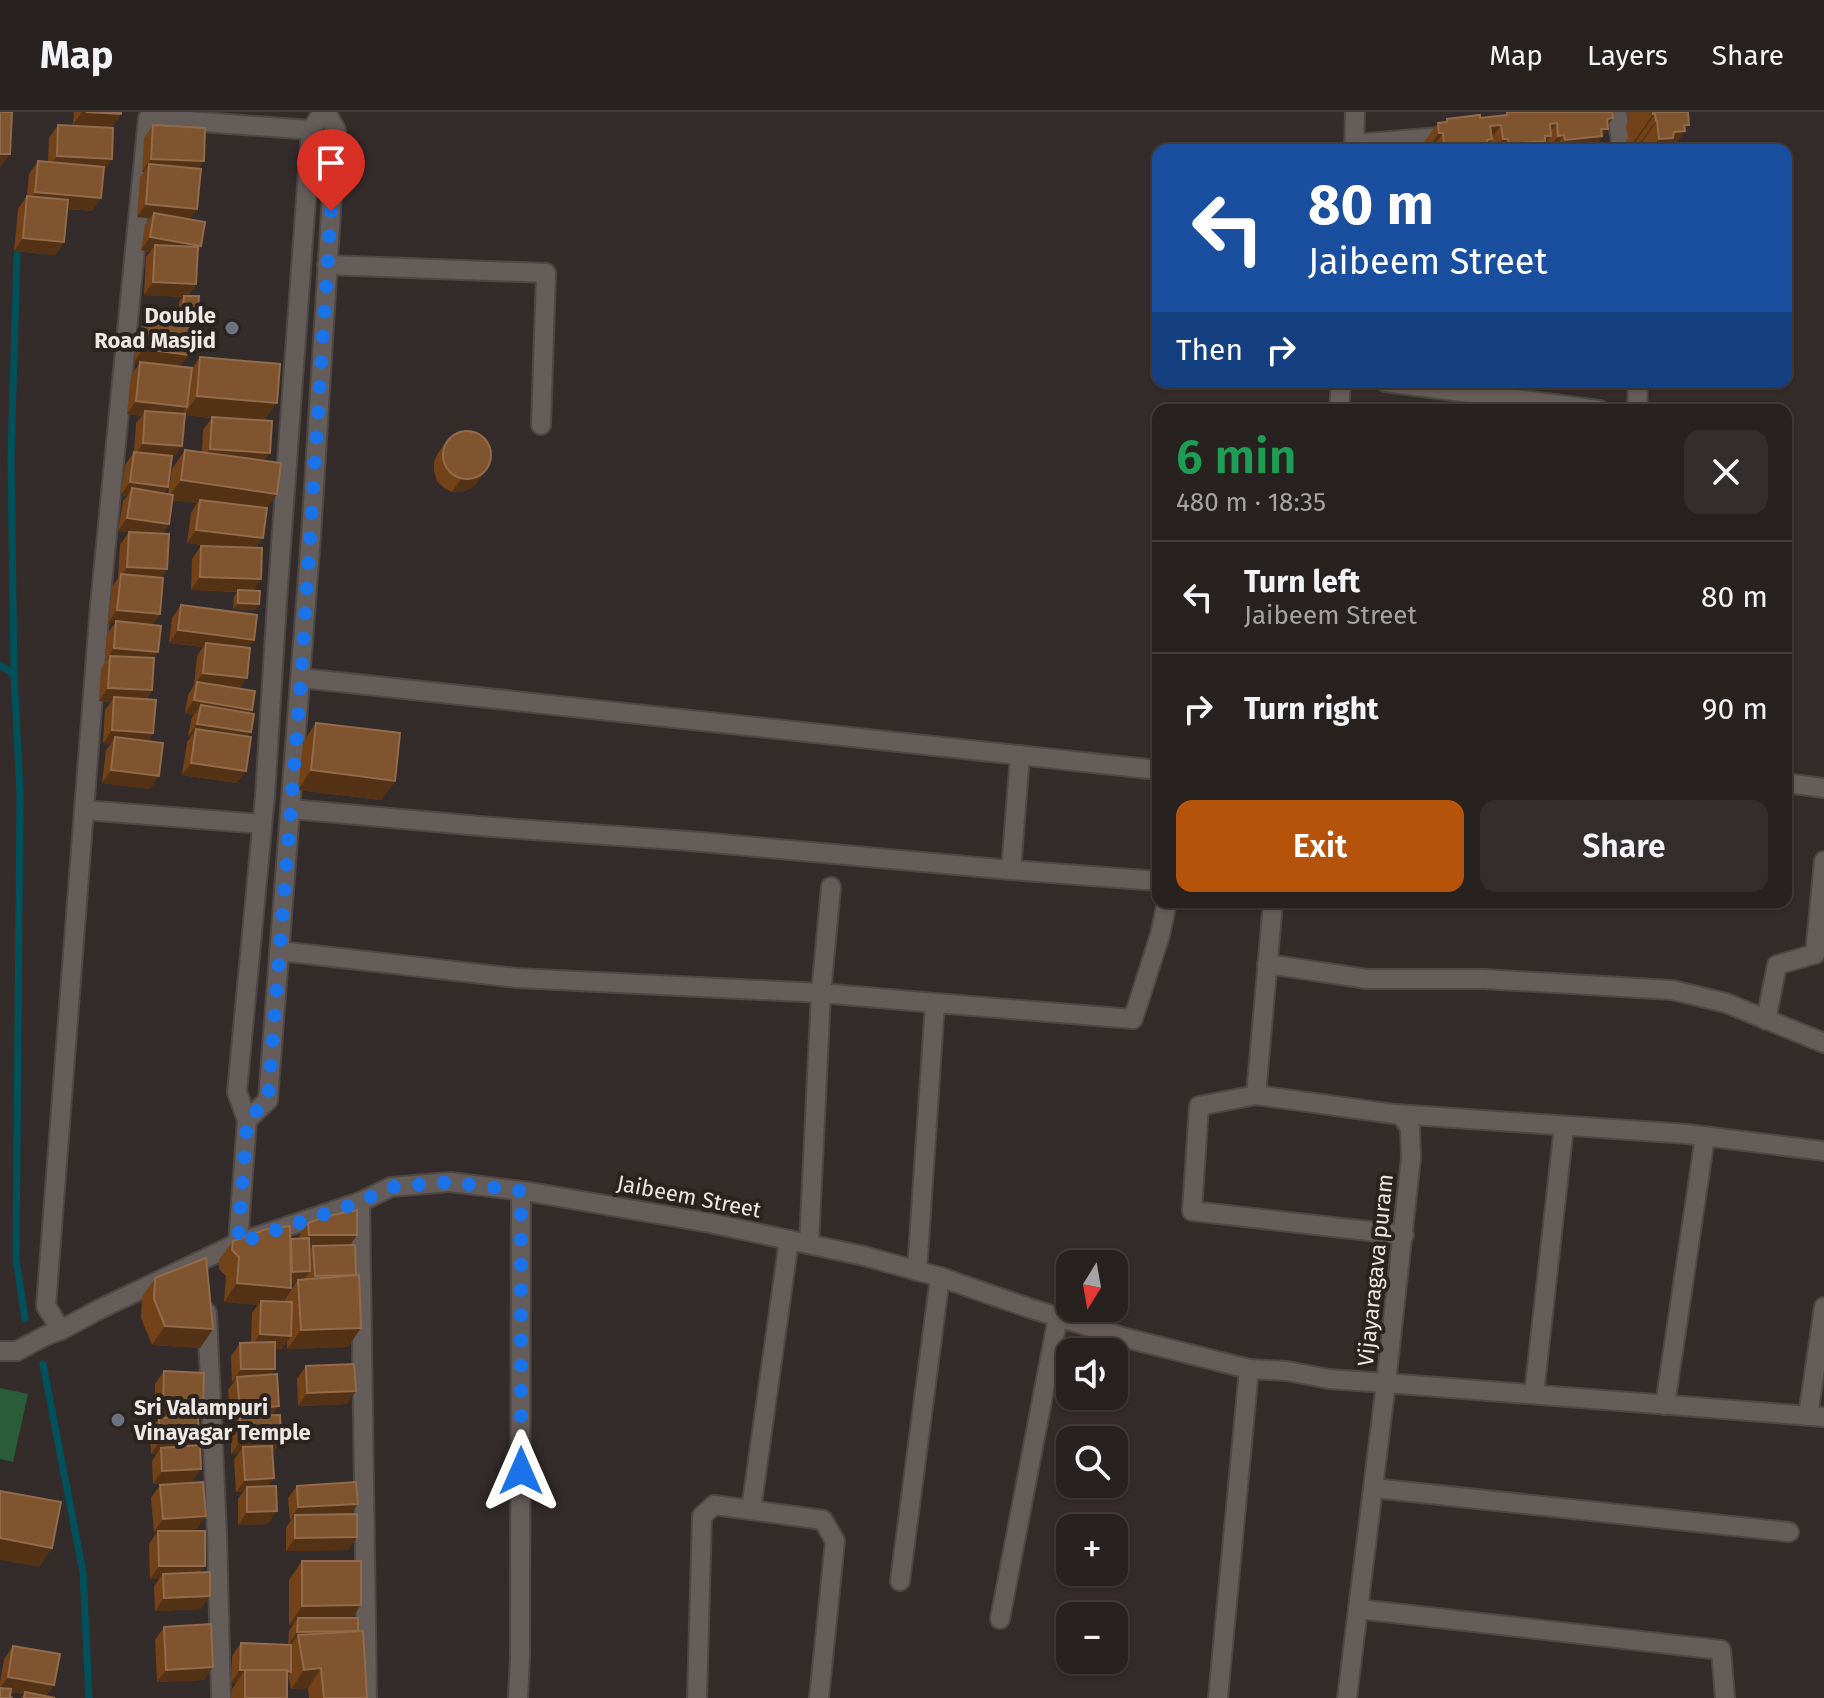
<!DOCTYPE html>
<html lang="en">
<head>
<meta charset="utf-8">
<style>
	body { margin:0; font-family:"Fira Sans",sans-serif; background:#332e2d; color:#f1f3f6; height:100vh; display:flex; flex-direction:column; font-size:30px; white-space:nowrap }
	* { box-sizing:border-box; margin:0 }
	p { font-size:26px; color:#a4a3a5 }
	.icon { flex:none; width:44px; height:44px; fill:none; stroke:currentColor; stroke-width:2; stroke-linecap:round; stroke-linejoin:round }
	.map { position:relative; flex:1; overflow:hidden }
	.details { position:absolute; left:1152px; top:292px; width:640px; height:504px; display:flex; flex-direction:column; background:#272120; border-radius:16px; box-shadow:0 2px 6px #0004,0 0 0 2px #433e3e }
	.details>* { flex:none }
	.guide { position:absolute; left:1152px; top:32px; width:640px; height:244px; border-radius:16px; box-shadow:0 2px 6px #0004,0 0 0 2px #433e3e; background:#1a4fa0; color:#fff; overflow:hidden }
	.needle { width:52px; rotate:191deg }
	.controls { position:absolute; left:1056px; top:1138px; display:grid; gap:16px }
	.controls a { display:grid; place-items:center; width:72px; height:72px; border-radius:16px; background:#272120; box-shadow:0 2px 6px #0004,0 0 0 2px #433e3e; font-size:40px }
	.pin { position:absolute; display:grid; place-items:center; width:68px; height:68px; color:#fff; margin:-82px -34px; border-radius:50% 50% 50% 0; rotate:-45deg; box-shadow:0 0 8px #0007 }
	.pin .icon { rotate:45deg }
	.me { position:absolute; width:88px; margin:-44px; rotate:0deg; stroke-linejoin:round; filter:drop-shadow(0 0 6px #0008) }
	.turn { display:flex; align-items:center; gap:28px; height:168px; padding:0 24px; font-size:36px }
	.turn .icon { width:104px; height:104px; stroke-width:2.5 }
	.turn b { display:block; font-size:56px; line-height:68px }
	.then { display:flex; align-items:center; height:76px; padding:0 24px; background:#0003; gap:16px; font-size:30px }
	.round { display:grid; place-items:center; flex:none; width:84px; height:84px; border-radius:16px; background:#332e2d }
	.head { display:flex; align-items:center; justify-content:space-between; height:136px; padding:0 24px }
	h1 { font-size:48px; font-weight:600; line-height:60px; color:#1e9e55 }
	.primary-button { display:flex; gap:16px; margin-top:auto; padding:16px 24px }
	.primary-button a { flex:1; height:92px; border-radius:16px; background:#b45309; color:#fff; font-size:32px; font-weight:600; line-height:92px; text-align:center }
	.primary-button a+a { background:#332e2d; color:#f1f3f6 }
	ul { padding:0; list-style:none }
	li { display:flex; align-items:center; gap:24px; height:112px; padding:0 24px; border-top:2px solid #433e3e }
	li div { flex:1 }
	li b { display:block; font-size:30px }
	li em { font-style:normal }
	header { display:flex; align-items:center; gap:48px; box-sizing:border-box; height:112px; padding:0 40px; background:#272120; border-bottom:2px solid #433e3e }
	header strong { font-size:38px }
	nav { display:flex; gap:44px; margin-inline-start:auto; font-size:28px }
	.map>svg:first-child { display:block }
</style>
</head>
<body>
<header>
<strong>Map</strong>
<nav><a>Map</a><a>Layers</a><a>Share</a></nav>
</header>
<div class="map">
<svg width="1824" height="1586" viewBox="0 0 1824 1586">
	<rect width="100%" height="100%" fill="#342c2a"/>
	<path fill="#2a5c38" d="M0,1276L28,1282L13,1350L0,1347Z"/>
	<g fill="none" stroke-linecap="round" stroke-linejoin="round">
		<g stroke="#00515b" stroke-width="7">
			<path d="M17,143L11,346L14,563L20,680L16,1147L25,1207"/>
			<path d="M0,553L14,563"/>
			<path d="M43,1252L83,1460L89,1586"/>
		</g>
		<defs>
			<g id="street">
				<path d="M1617,0L1622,38"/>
				<path d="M1354,32L1451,24"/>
				<path d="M1354,38L1355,0"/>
				<path d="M327,153L546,161L541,313"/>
				<path d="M1385,270L1599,298"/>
				<path d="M1339,298L1341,270"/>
				<path d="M1637,298L1638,270"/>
				<path d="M301,566L1158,658"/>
				<path d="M1786,671L1824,676"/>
				<path d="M291,697L491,715L690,729L1011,758L1158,769"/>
				<path d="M84,698L100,493L148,6L311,18"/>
				<path d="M1011,758L1020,643"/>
				<path d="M831,775L821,881L935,891L917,1159"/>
				<path d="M1273,790L1256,983L1401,1003L1410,1016L1411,1046L1386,1271L1824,1305"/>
				<path d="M279,839L517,866L821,881L809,1132"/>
				<path d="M1267,852L1367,867H1484L1672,878L1726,891L1824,931"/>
				<path d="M935,891L1133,907L1160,823L1167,790"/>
				<path d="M1766,908L1777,853L1815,842L1824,749"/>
				<path d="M1256,983L1199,994L1192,1099L1404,1123"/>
				<path d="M1396,1002L1687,1022L1824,1039"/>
				<path d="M247,1008L268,988L311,424L336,18L326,0"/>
				<path d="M360,1090L367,1586"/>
				<path d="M238,1131L247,1008L237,980L265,684L277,489L311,18L323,0"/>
				<path d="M207,1201L217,1423L221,1586"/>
				<path d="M61,1218L46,1194L84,698L262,712"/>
				<path d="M0,1239H17L45,1224L61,1218L100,1197L238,1131L360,1090L391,1075L450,1070L530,1080L710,1111L864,1144L940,1165L1029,1196L1126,1226L1249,1257L1287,1259L1329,1267L1386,1271L1347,1586"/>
				<path d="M1534,1282L1564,1014"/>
				<path d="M1665,1293L1705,1025"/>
				<path d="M1808,1304L1824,1195"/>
				<path d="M1373,1376L1789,1420"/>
				<path d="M751,1398L789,1128"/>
				<path d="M900,1469L940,1165"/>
				<path d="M1358,1497L1721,1538L1725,1586"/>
				<path d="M1000,1507L1058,1205"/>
				<path d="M518,1586L520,1545L521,1079"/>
				<path d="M697,1586L702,1404L714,1393L823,1408L835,1429L819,1586"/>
				<path d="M1218,1586L1249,1257"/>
			</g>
		</defs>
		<use href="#street" stroke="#4d4845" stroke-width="22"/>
		<use href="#street" stroke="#655d5a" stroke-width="18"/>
	</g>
	<g fill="#734218" fill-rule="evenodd">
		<path d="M74,0H121V2L112,15L73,13Z"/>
		<path d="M1507,0L1608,13L1593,38H1418L1438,11L1444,10L1447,7L1480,6L1504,4Z"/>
		<path d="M1628,0H1688L1672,38H1627L1626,29L1628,26L1626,13L1629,9Z"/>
		<path d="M58,13L112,47L103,59L101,86L92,99L67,97L64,130L55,143L14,139L18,97L27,84L29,62L38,49L48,50L49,26Z"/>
		<path d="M153,13L199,57L197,97L190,107L201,134L198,139L196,172L188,184L198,197L194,204L179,203V190L183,185L144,183L146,145L150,140L141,138L145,113L150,106L137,105L140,65L144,60H142L144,26Z"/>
		<path d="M146,208L188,243L180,254L191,258L200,245L264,309V349L277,382L266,397L256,436L261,467L253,479L255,498L233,497L234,485L237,480L191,478L192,447L201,434L220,435L187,431L191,401L197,391L172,388L162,422L167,457L161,466L160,502L152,513L154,547L152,578L146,588L153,621L148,629L150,677L102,671L106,638L111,632L103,631L105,598L111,590L99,589L101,557L106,549H105L107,522L115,511H108L112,475L118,466L120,433L129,420L118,419L123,389L127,384L121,383L125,353L134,340L136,311L142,304L127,302L131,263L140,251L134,250L137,221ZM185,303L212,306L203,318L202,340L185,338L172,357L168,382L164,381L168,375L172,347H173Z"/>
		<path d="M447,329L478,370L471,376L462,380H452L444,376L437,369L434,359V350L438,341Z"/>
		<path d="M181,493L254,528L249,535L239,577L249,601L248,625L237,671L182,663L187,630L191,625L188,624L192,605L194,603L185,601L188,583L194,573L197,544L203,535L169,531L172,506Z"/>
		<path d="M316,611L395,669L381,688L298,678L303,630Z"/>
		<path d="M308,1111L357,1123L350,1133L356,1163L361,1216L348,1235L287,1237V1229L282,1237H275L272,1262L273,1303L281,1329L272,1341L274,1366L268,1374V1412L238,1413V1387L243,1380H236L234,1348L238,1342H231V1316L236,1310H231L228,1278L234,1270H232L231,1244L240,1231H251L252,1201L258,1193L224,1190L226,1164L219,1157V1148L233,1129L290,1128L300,1126L299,1124ZM291,1172H295L285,1187V1190H282L291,1176Z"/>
		<path d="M155,1166L213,1217L200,1236L152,1233L141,1206L142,1185Z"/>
		<path d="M306,1254L347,1292L298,1294L297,1267Z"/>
		<path d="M164,1259L195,1304L199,1327L194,1334L192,1370L153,1372L152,1349L157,1341L151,1342L150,1319L159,1306L172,1305L154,1304L155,1272Z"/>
		<path d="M160,1373L197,1417L154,1420L151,1386Z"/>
		<path d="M297,1374L350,1402L348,1438L286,1439V1416L291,1408H290L288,1386Z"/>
		<path d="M158,1419L205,1454L201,1460V1497L155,1499L154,1475L159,1467H150L149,1432Z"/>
		<path d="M302,1449L361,1493L352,1506L358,1519L367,1586H309L308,1576L291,1577L288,1563L287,1565V1586H232V1577L236,1571H231L232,1544L241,1531L288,1533L289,1519L293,1513H289V1468Z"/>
		<path d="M164,1515L204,1568L157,1570L155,1528Z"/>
		<path d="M13,1534L46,1584L55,1586H21L24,1582L10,1580L0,1586V1570L4,1547Z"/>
	</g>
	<g fill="#543216">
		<path d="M82,0L121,2L112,15L73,13Z"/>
		<path d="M1653,2H1655L1630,38H1628Z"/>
		<path d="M1613,6L1605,17H1608L1593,38H1558L1565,28L1607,7Z"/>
		<path d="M1656,9H1657L1637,38H1635Z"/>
		<path d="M1557,11L1547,24H1551L1541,38H1505L1509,32L1550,12Z"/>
		<path d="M1501,13L1491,27H1492L1486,38H1459L1490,14Z"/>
		<path d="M1684,13H1689L1672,38H1652L1659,27Z"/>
		<path d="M1439,21H1443L1431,38H1427Z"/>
		<path d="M1564,23L1554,38H1548L1558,24Z"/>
		<path d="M1503,27H1508L1500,38H1495Z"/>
		<path d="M0,42H10L0,56Z"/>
		<path d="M57,44L112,47L103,60L48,57Z"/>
		<path d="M151,47L204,49L195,62L149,52L144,60H142Z"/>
		<path d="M35,80L101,86L92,99L26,93Z"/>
		<path d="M146,92L197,97L188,110L154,101L150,106L137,105Z"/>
		<path d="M150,125L201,134L192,147L155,133L150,140L141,138Z"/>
		<path d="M23,126L64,130L55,143L14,139Z"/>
		<path d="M153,170L196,172L187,185L144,183Z"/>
		<path d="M183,197H198L194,204L179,203Z"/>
		<path d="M143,237L188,243L179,256L134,250Z"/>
		<path d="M197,284L277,291L263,310L184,303Z"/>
		<path d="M136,289L187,295L178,308L145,299L142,304L127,302Z"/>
		<path d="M143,331L182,334L173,347L134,344Z"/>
		<path d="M210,337L270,341L261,354L201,350Z"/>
		<path d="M487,357L478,370L471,376L462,380H452L461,367Z"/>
		<path d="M181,368L277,382L264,401L200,388L197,391L167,387Z"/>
		<path d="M130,370L168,375L160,387L132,376L127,384L121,383Z"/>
		<path d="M127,406L169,412L160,425L118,419Z"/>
		<path d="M196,418L263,426L254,439L187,431Z"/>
		<path d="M127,455L167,457L158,470L121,464Z"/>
		<path d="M200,465L261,467L252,480L191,478Z"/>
		<path d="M238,491L259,492L255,498L233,497Z"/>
		<path d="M117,498L160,502L151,515L116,509L115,511H108Z"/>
		<path d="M178,518L254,528L245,541L206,531L203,535L169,531Z"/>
		<path d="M114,536L158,540L149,553L110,544L106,549H105Z"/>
		<path d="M203,561L247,566L238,579L196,571Z"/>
		<path d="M108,576L152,578L143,591L114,585L111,590L99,589Z"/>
		<path d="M194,588L252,598L243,610L201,593L194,603L185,601Z"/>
		<path d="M197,612L251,620L242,633L196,617L191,625L188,624Z"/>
		<path d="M112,618L153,621L144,634L115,625L111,632L103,631Z"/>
		<path d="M191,651L246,659L237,671L182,663Z"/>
		<path d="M111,658L159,664L150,677L102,671Z"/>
		<path d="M311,658L395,669L381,688L298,678Z"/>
		<path d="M309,1123H357L348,1136L313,1134L312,1136H300Z"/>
		<path d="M310,1159L301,1172L298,1168L295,1172H283L292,1160Z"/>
		<path d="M237,1171L291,1176L278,1195L261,1189L258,1193L224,1190Z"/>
		<path d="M165,1214L213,1217L200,1236L152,1233Z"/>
		<path d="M361,1216L348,1235L287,1237L301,1218Z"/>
		<path d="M260,1222L291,1224L282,1237L251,1235Z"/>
		<path d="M241,1257H275L266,1270L237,1265L234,1270H232Z"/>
		<path d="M356,1279L347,1292L298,1294L307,1281Z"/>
		<path d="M163,1292L203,1293L194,1306L154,1304Z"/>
		<path d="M279,1294L270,1306L240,1304L236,1310H231L240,1297Z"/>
		<path d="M199,1327L190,1340L161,1336L157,1341L151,1342L160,1329Z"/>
		<path d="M240,1329H281L272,1341L243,1335L238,1342H231Z"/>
		<path d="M201,1357L192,1370L153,1372L162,1359Z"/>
		<path d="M274,1366L265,1379L247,1375L243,1380H236L245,1368Z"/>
		<path d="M358,1392L349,1404L295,1403L291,1408H290L298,1395Z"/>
		<path d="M277,1399L268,1412L238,1413L247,1400Z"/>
		<path d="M206,1404L197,1417L154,1420L163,1407Z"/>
		<path d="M357,1425L348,1438L286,1439L295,1426Z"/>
		<path d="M0,1426L52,1436L39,1455L0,1448Z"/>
		<path d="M159,1454H205L196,1467L163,1462L159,1467H150Z"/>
		<path d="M210,1484L201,1497L155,1499L164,1486Z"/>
		<path d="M361,1493L347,1513L298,1506L293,1513H289L302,1494Z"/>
		<path d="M297,1520H358L298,1523L291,1533H288Z"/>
		<path d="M213,1555L204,1568L157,1570L166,1558Z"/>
		<path d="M321,1556L308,1576L291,1577L304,1558Z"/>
		<path d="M240,1558L291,1560L282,1572L245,1558L236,1571H231Z"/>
		<path d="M8,1565L54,1573L45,1586L0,1578V1576Z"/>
	</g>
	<g fill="#80542e" stroke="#916b4b" stroke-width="2">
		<path d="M0,0H12L10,42H0Z"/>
		<path d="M86,0H121V2Z"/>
		<path d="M1507,0H1612L1613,6L1607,7L1608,17H1601L1602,24L1565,28L1564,23L1558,24L1557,11L1550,12L1551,24H1545V29L1509,32L1508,27H1503L1501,13L1490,14L1492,27L1487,28L1488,35L1450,38L1449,33L1444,34L1443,21H1439L1438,11L1447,10V7L1480,3V6L1507,3Z"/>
		<path d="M1653,0H1688L1689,13H1684L1685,19L1674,20L1673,26L1659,27L1657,9H1656L1655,2H1653Z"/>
		<path d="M58,13L113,16L112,47L57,44Z"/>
		<path d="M153,13L205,16L204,49L151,47Z"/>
		<path d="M38,49L104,55L101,86L35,80Z"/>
		<path d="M149,52L201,57L197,97L146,92Z"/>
		<path d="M27,84L68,88L64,130L23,126Z"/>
		<path d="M154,101L205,110L201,134L150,125Z"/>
		<path d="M155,133L198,135L196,172L153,170Z"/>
		<path d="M184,184H199L198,197H183Z"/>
		<path d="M146,208L192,214L188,243L143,237Z"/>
		<path d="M200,245L280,252L277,291L197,284Z"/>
		<path d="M140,250L192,256L187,295L136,289Z"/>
		<path d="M145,299L185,302L182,334L143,331Z"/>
		<path d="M212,305L272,309L270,341L210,337Z"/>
		<circle cx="467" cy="343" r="24"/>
		<path d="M185,338L281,351L277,382L181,368Z"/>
		<path d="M134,340L172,344L168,375L130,370Z"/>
		<path d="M132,376L173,383L169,412L127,406Z"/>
		<path d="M200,388L267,396L263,426L196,418Z"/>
		<path d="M129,420L169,422L167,457L127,455Z"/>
		<path d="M201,434L262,436L261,467L200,465Z"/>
		<path d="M121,462L163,466L160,502L117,498Z"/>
		<path d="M238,478L260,479L259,492L238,491Z"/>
		<path d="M181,493L257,503L254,528L178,518Z"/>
		<path d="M116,509L161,514L158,540L114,536Z"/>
		<path d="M206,531L250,536L247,566L203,561Z"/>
		<path d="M110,544L154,546L152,578L108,576Z"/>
		<path d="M197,570L255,579L252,598L194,588Z"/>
		<path d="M114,585L156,588L153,621L112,618Z"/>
		<path d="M201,593L254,602L251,620L197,612Z"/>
		<path d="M316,611L400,621L395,669L311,658Z"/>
		<path d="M196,617L251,625L246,659L191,651Z"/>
		<path d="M115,625L163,631L159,664L111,658Z"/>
		<path d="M357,1098V1123H309L308,1111L328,1104Z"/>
		<path d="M290,1114L291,1176L237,1171L239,1145L232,1138L233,1129L267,1117Z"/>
		<path d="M309,1126L310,1159L292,1160L291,1127Z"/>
		<path d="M355,1133L356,1163L315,1164L313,1134Z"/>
		<path d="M206,1146L213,1217L165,1214L154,1187L155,1166Z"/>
		<path d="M359,1163L361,1216L301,1218L298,1168Z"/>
		<path d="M261,1189L292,1190L291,1224L260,1222Z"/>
		<path d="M275,1230V1257H241L240,1231Z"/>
		<path d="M354,1252L356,1279L307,1281L306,1254Z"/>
		<path d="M164,1259L204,1261L203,1293L163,1292Z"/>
		<path d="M277,1262L279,1294L240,1297L237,1265Z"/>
		<path d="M280,1303L281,1329H240V1304Z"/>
		<path d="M198,1304L199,1327L160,1329L159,1306Z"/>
		<path d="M200,1333L201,1357L162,1359L161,1336Z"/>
		<path d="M272,1334L274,1366L245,1368L243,1335Z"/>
		<path d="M203,1370L206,1404L163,1407L160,1373Z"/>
		<path d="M356,1370L358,1392L298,1395L297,1374Z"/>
		<path d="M276,1374L277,1399L247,1400V1375Z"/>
		<path d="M0,1379L61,1390L52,1436L0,1426Z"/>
		<path d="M357,1402V1425L295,1426V1403Z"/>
		<path d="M158,1419H205V1454H159Z"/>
		<path d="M302,1449H361V1493L302,1494Z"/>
		<path d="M210,1460V1484L164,1486L163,1462Z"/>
		<path d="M298,1506H358V1519L297,1520Z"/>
		<path d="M211,1512L213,1555L166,1558L164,1515Z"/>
		<path d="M363,1519L367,1586H324L321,1556L304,1558L298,1523Z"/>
		<path d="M241,1531L291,1533V1560L287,1559V1558H240Z"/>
		<path d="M13,1534L60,1542L54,1573L8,1565Z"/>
		<rect x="245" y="1558" width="42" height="28"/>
		<path d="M0,1576L11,1577L10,1584L12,1586H0Z"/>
		<path d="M25,1580L55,1586H24Z"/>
	</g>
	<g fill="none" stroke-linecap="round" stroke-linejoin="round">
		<path stroke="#1a73e8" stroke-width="14" stroke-dasharray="0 25.2" d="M331,99L301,566L268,988L247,1008L238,1131L360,1090L391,1075L450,1070L521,1079V1359"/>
	</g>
	<g fill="#6b7280" stroke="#2a2320" stroke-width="3">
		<circle cx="232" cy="216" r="8"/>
		<circle cx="118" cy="1308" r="8"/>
	</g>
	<g text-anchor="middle" stroke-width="8" stroke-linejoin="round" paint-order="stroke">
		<g font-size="22" font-weight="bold" fill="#ede8e6" stroke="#2a2320" text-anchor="end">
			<text x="216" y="211">Double<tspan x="216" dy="25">Road Masjid</tspan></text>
			<text x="134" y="1303" text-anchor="start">Sri Valampuri<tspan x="134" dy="25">Vinayagar Temple</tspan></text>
		</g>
		<g font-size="22" fill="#ede8e6" stroke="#2a2320">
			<text transform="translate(689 1084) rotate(11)" y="8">Jaibeem Street</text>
			<text transform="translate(1375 1158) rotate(-84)" y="8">Vijayaragava puram</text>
		</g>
	</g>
</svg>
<div class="controls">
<a><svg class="needle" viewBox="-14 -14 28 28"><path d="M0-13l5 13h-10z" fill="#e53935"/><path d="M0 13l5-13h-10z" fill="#a4a3a5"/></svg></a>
<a><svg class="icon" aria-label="sound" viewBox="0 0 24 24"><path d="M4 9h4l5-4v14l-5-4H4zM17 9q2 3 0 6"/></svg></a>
<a><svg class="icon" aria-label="search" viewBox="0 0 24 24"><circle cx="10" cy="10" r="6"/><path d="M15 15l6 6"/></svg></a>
<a>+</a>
<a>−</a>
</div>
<div class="pin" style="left:331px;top:99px;background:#d93025"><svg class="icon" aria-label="arrive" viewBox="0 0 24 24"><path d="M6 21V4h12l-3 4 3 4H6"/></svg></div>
<svg class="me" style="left:521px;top:1359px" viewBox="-20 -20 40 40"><path d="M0-17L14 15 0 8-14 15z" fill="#1a73e8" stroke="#fff" stroke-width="4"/></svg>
<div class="guide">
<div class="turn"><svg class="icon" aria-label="left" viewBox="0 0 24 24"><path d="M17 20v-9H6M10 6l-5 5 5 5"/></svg><div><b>80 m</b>Jaibeem Street</div></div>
<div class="then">Then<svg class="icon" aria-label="right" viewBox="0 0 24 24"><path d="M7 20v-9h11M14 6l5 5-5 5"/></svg></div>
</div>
<section class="details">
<div class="head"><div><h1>6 min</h1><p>480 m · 18:35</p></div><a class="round"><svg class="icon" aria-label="close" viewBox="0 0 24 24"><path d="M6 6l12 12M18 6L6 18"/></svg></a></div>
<ul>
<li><svg class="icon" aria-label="left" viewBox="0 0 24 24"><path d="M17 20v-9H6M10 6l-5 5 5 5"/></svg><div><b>Turn left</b><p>Jaibeem Street</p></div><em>80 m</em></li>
<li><svg class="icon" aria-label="right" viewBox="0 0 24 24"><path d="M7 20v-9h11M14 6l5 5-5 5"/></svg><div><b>Turn right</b></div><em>90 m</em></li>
</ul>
<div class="primary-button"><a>Exit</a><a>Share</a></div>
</section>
</div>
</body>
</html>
